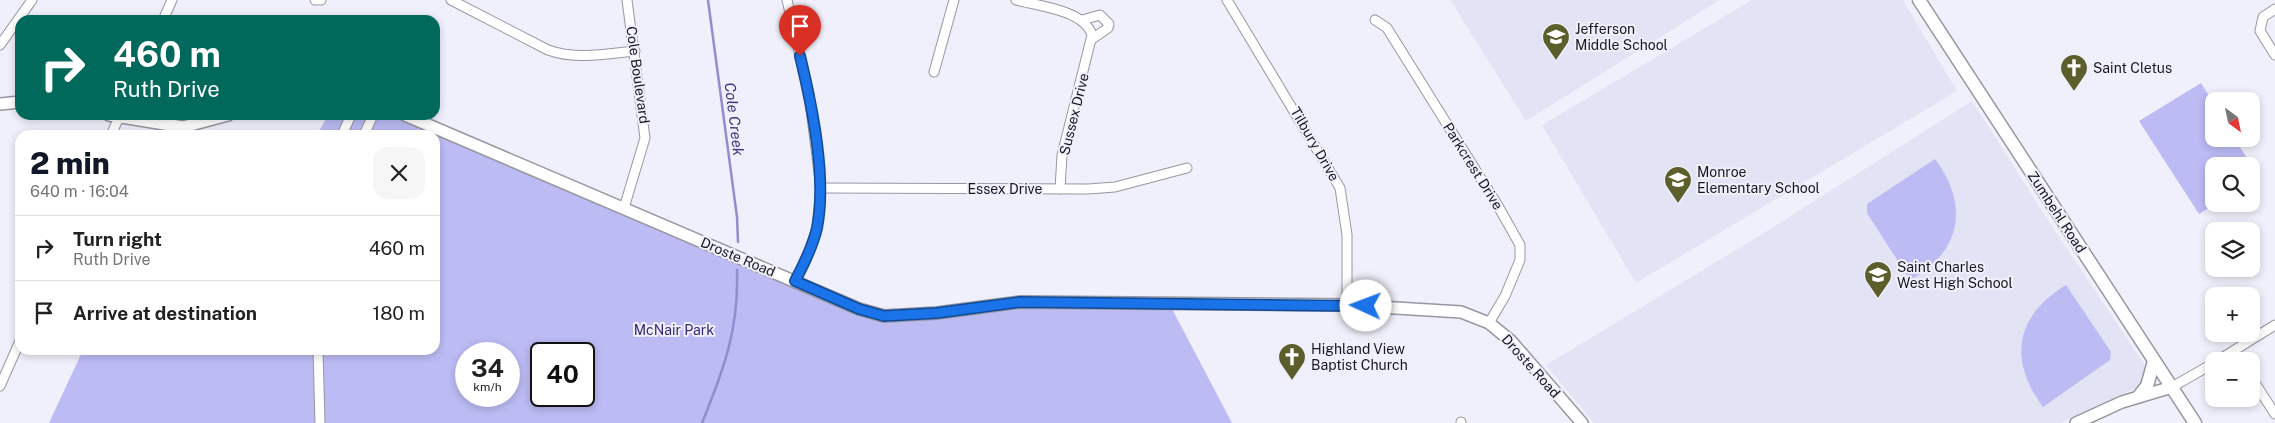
<!DOCTYPE html>
<html lang="en">
<head>
<meta charset="utf-8">
<style>
	body { margin:0; font-family:"Public Sans",sans-serif; background:#f6f6f6; color:#222; height:100vh; display:flex; flex-direction:column; font-size:19px; white-space:nowrap }
	* { box-sizing:border-box; margin:0 }
	p { font-size:16px; color:#767676 }
	.icon { flex:none; width:28px; height:28px; fill:none; stroke:currentColor; stroke-width:2; stroke-linecap:round; stroke-linejoin:round }
	.map { position:relative; flex:1; overflow:hidden }
	.details { position:absolute; left:15px; top:130px; width:425px; height:225px; display:flex; flex-direction:column; background:#fff; border-radius:15px; box-shadow:0 2px 8px #0003 }
	.details>* { flex:none }
	.top-card { position:absolute; left:15px; top:15px; width:425px; height:105px; border-radius:15px; box-shadow:0 2px 8px #0003; background:#00695c; color:#fff; overflow:hidden }
	.needle { width:32px; rotate:147deg }
	.controls { position:absolute; left:2205px; top:92px; display:grid; gap:10px }
	.controls a { display:grid; place-items:center; width:55px; height:55px; border-radius:10px; background:#fff; box-shadow:0 2px 8px #0003; font-size:25px }
	.speed { position:absolute; left:455px; top:342px; display:flex; gap:10px; font-size:25px; font-weight:700; text-align:center }
	.speed>* { display:grid; place-content:center; width:65px; height:65px; border-radius:50%; background:#fff; box-shadow:0 2px 8px #0003; line-height:1 }
	.speed small { font-size:12px; font-weight:400 }
	.speed .limit { border:2px solid #111; border-radius:8px; background:#fff; color:#111 }
	.pin { position:absolute; display:grid; place-items:center; width:42px; height:42px; color:#fff; margin:-51px -21px; border-radius:50% 50% 50% 0; rotate:-45deg; box-shadow:0 0 5px #0007 }
	.pin .icon { rotate:45deg }
	.me { position:absolute; width:55px; margin:-28px; rotate:272deg; stroke-linejoin:round; filter:drop-shadow(0 0 4px #0008) }
	.turn { display:flex; align-items:center; gap:18px; height:105px; padding:0 15px; font-size:22px }
	.turn .icon { width:65px; height:65px; stroke-width:2.5 }
	.turn b { display:block; font-size:35px; line-height:42px }
	.round { display:grid; place-items:center; flex:none; width:52px; height:52px; border-radius:15px; background:#f6f6f6 }
	.headline { display:flex; align-items:center; justify-content:space-between; height:85px; padding:0 15px }
	h1 { font-size:30px; font-weight:800; line-height:38px; color:#111827 }
	ul { padding:0; list-style:none }
	li { display:flex; align-items:center; gap:15px; height:65px; padding:0 15px; border-top:1px solid #e0e0e0 }
	li div { flex:1 }
	li b { display:block; font-size:19px }
	li em { font-style:normal }
	.map>svg:first-child { display:block }
</style>
</head>
<body>
<div class="map">
<svg width="2275" height="423" viewBox="0 0 2275 423">
	<rect width="100%" height="100%" fill="#f0f0fc"/>
	<g fill="#e3e3f6">
		<path d="M1450,0H1720L1526,121Z"/>
		<path d="M1752,0H1903L1957,91L1636,283L1542,125Z"/>
		<path d="M1972,101L2051,225L2144,364V376L2138,387L2061,423H1594L1546,365L1764,233Z"/>
	</g>
	<g fill="#bcbbf4" fill-rule="evenodd">
		<path d="M2201,83L2214,104V139H2235L2258,176L2251,181V166H2214V204H2215L2199,214L2139,121Z"/>
		<path d="M328,115H395L884,316L1020,302L1170,305L1232,423H49L83,350H435V135H317ZM466,354H509V396H466ZM541,354H584V396H541Z"/>
		<path d="M1935,159C1970,206 1961,252 1910,280L1867,213V204Z"/>
		<path d="M2066,285L2111,352L2110,360L2043,407C2008,360 2015,316 2066,285Z"/>
	</g>
	<g fill="none" stroke-linecap="round" stroke-linejoin="round">
		<g stroke="#918ece" stroke-width="2.5">
			<path d="M708,0L737,217L738,242"/>
			<path d="M702,423C724,369 739,329 737,270"/>
		</g>
		<defs>
			<g id="minor">
				<path d="M315,0H321"/>
				<path d="M451,0L548,50C576,60 606,54 635,51"/>
				<path d="M787,0L809,94L821,188L817,228L806,260L795,281"/>
				<path d="M1016,0C1039,6 1084,10 1092,35L1062,155L1060,189"/>
				<path d="M1227,0L1340,188L1347,235V305"/>
				<path d="M2275,9L2263,17L2260,31L2275,55"/>
				<path d="M163,20L172,0"/>
				<path d="M1082,20L1100,15L1109,24L1108,28L1092,39"/>
				<path d="M1375,20L1387,28L1498,206L1520,245V260L1505,296L1489,323"/>
				<path d="M0,45L32,0"/>
				<path d="M934,72L954,0"/>
				<path d="M111,135L120,115"/>
				<path d="M342,135L351,115"/>
				<path d="M364,135L373,115"/>
				<path d="M821,188L1088,189L1115,187L1187,168"/>
				<path d="M624,208L645,138L627,0"/>
				<path d="M318,350L320,423"/>
				<path d="M2235,351L2241,361"/>
				<path d="M2217,361L2275,325"/>
				<path d="M2251,377L2275,414"/>
				<path d="M0,386L20,341"/>
				<path d="M2172,387L2214,363"/>
				<path d="M1461,422V423"/>
			</g>
			<g id="tertiary">
				<path d="M0,104L20,102"/>
				<path d="M109,115L183,127L228,115"/>
				<path d="M405,115L859,309L884,316L937,313L1020,302L1347,305L1461,312L1489,323L1511,341L1582,423"/>
				<path d="M2076,423L2122,402L2172,387"/>
			</g>
			<g id="secondary">
				<path d="M1919,0L2195,423"/>
				<path d="M2139,396L2147,386L2154,361"/>
			</g>
		</defs>
		<use href="#minor" stroke="#9697a1" stroke-width="11"/>
		<use href="#tertiary" stroke="#9697a1" stroke-width="14"/>
		<use href="#secondary" stroke="#9697a1" stroke-width="15"/>
		<use href="#minor" stroke="#fff" stroke-width="9"/>
		<use href="#tertiary" stroke="#fff" stroke-width="11"/>
		<use href="#secondary" stroke="#fff" stroke-width="12"/>
	</g>
	<g fill="none" stroke-linecap="round" stroke-linejoin="round">
		<defs>
			<path id="route" d="M800,56C812,106 827,177 817,228C813,246 804,264 795,281L859,309L884,316L937,313L1020,302L1366,306"/>
		</defs>
		<use href="#route" stroke="#114b97" stroke-width="12"/>
		<use href="#route" stroke="#1a73e8" stroke-width="9"/>
	</g>
	<defs>
		<symbol id="school-pin" viewBox="-11 -11 22 30"><path d="M0 17L-7.5 6A9.5 9.5 0 1 1 7.5 6Z" fill="#5c5e2b" stroke="#f0f0fc"/><path d="M0-5L7-2L0 1L-7-2ZM-4 1L0 2.5L4 1V4Q0 6-4 4Z" fill="#fff"/></symbol>
		<symbol id="church-pin" viewBox="-11 -11 22 30"><path d="M0 17L-7.5 6A9.5 9.5 0 1 1 7.5 6Z" fill="#5c5e2b" stroke="#f0f0fc"/><path d="M-1.2-6h2.4v3.5h3.3v2.4h-3.3V6h-2.4V-.1h-3.3v-2.4h3.3Z" fill="#fff"/></symbol>
	</defs>
	<g fill-rule="evenodd">
		<use href="#school-pin" x="1540" y="21" width="32" height="43"/>
		<use href="#church-pin" x="2058" y="52" width="32" height="43"/>
		<use href="#school-pin" x="1662" y="164" width="32" height="43"/>
		<use href="#school-pin" x="1862" y="259" width="32" height="43"/>
		<use href="#church-pin" x="1276" y="341" width="32" height="43"/>
	</g>
	<g text-anchor="middle" stroke-width="4" stroke-linejoin="round" paint-order="stroke">
		<g font-size="14" fill="#18181c" stroke="#f0f0fc" text-anchor="start">
			<text x="1575" y="34">Jefferson<tspan x="1575" dy="16">Middle School</tspan></text>
			<text x="2093" y="73">Saint Cletus</text>
			<text x="1697" y="177">Monroe<tspan x="1697" dy="16">Elementary School</tspan></text>
			<text x="1897" y="272">Saint Charles<tspan x="1897" dy="16">West High School</tspan></text>
			<text x="1311" y="354">Highland View<tspan x="1311" dy="16">Baptist Church</tspan></text>
		</g>
		<g font-size="14" fill="#18181c" stroke="#f0f0fc">
			<text transform="translate(638 75) rotate(82)" y="5">Cole Boulevard</text>
			<text transform="translate(1074 114) rotate(-76)" y="5">Sussex Drive</text>
			<text transform="translate(1315 144) rotate(60)" y="5">Tilbury Drive</text>
			<text transform="translate(1473 166) rotate(58)" y="5">Parkcrest Drive</text>
			<text x="1005" y="194">Essex Drive</text>
			<text transform="translate(2057 212) rotate(57)" y="5">Zumbehl Road</text>
			<text transform="translate(738 257) rotate(23)" y="5">Droste Road</text>
			<text transform="translate(1531 366) rotate(48)" y="5">Droste Road</text>
		</g>
		<g font-size="14" fill="#342672" stroke="#f0f0fc">
			<text x="674" y="335">McNair Park</text>
		</g>
		<g font-size="15" font-style="italic" fill="#403481" stroke="#f0f0fc">
			<text transform="translate(734 119) rotate(83)" y="5">Cole Creek</text>
		</g>
	</g>
</svg>
<div class="controls">
<a><svg class="needle" viewBox="-14 -14 28 28"><path d="M0-13l5 13h-10z" fill="#e53935"/><path d="M0 13l5-13h-10z" fill="#767676"/></svg></a>
<a><svg class="icon" aria-label="search" viewBox="0 0 24 24"><circle cx="10" cy="10" r="6"/><path d="M15 15l6 6"/></svg></a>
<a><svg class="icon" aria-label="layers" viewBox="0 0 24 24"><path d="M12 4l9 5-9 5-9-5zM3 14l9 5 9-5"/></svg></a>
<a>+</a>
<a>−</a>
</div>
<div class="speed"><div>34<small>km/h</small></div><div class="limit">40</div></div>
<div class="pin" style="left:800px;top:56px;background:#d93025"><svg class="icon" aria-label="arrive" viewBox="0 0 24 24"><path d="M6 21V4h12l-3 4 3 4H6"/></svg></div>
<svg class="me" style="left:1366px;top:306px" viewBox="-20 -20 40 40"><circle r="19" fill="#fff"/><path d="M0-13L10 11 0 6-10 11z" fill="#1a73e8"/></svg>
<div class="top-card">
<div class="turn"><svg class="icon" aria-label="right" viewBox="0 0 24 24"><path d="M7 20v-9h11M14 6l5 5-5 5"/></svg><div><b>460 m</b>Ruth Drive</div></div>
</div>
<section class="details">
<div class="headline"><div><h1>2 min</h1><p>640 m · 16:04</p></div><a class="round"><svg class="icon" aria-label="close" viewBox="0 0 24 24"><path d="M6 6l12 12M18 6L6 18"/></svg></a></div>
<ul>
<li><svg class="icon" aria-label="right" viewBox="0 0 24 24"><path d="M7 20v-9h11M14 6l5 5-5 5"/></svg><div><b>Turn right</b><p>Ruth Drive</p></div><em>460 m</em></li>
<li><svg class="icon" aria-label="arrive" viewBox="0 0 24 24"><path d="M6 21V4h12l-3 4 3 4H6"/></svg><div><b>Arrive at destination</b></div><em>180 m</em></li>
</ul>
</section>
</div>
</body>
</html>
